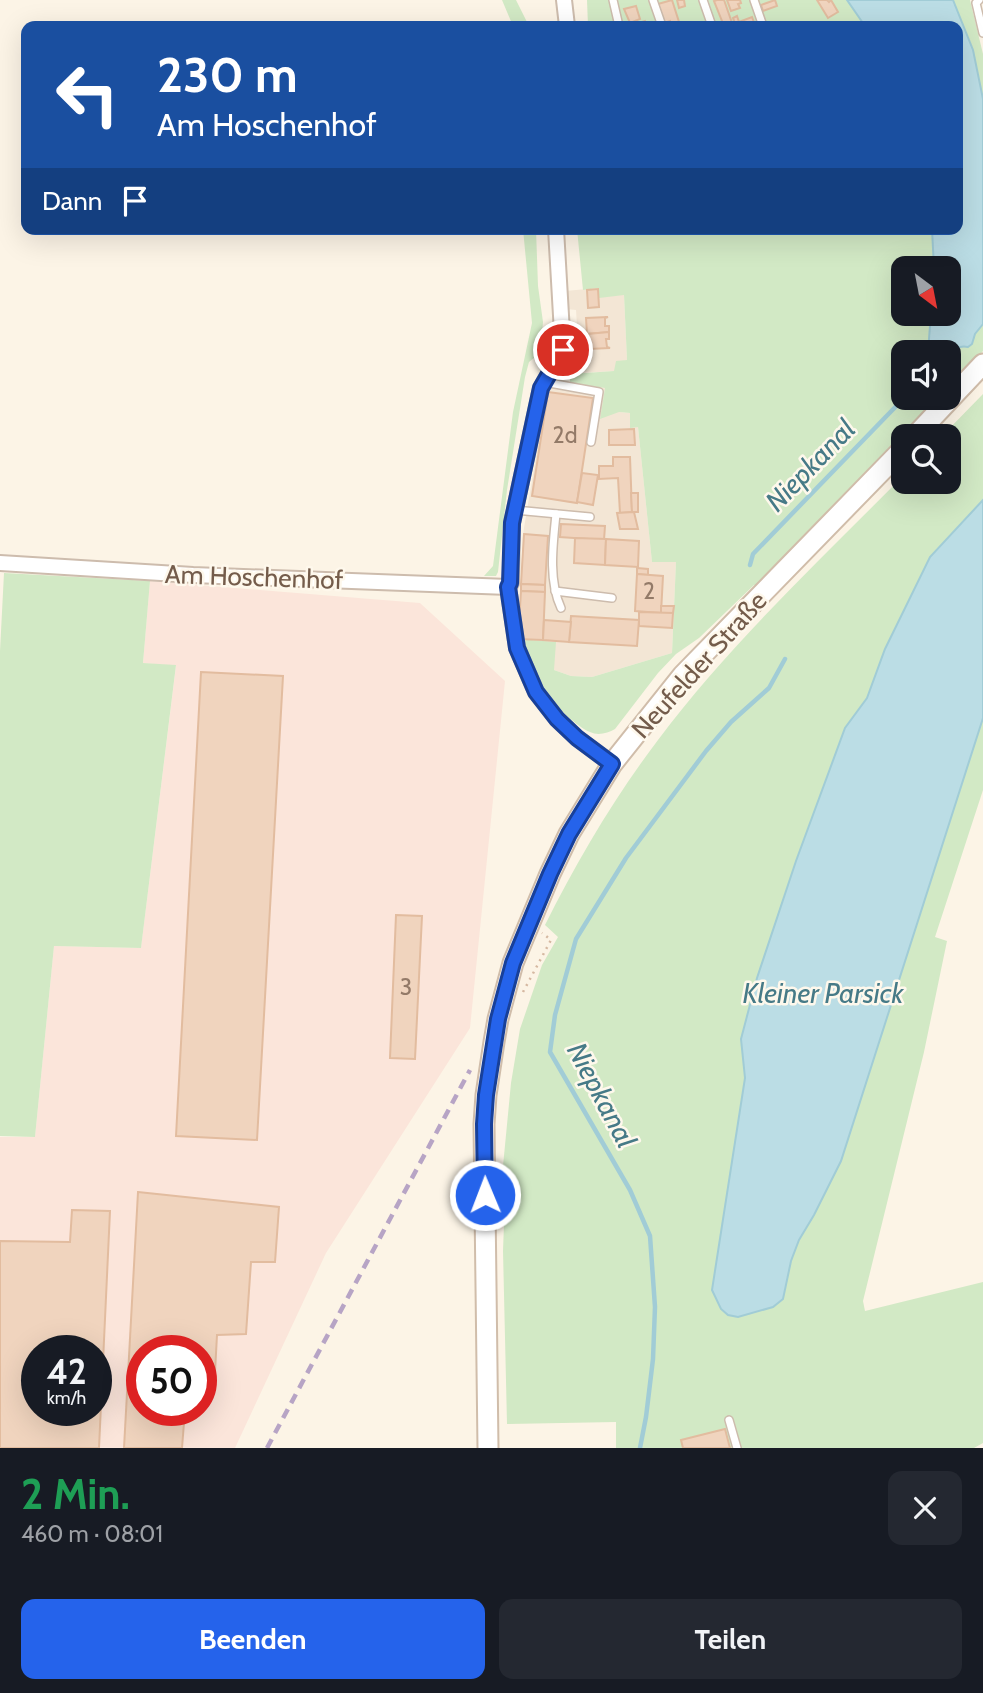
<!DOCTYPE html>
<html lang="de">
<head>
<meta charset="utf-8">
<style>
	body { margin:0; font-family:Cabin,sans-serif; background:#242831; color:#f1f3f6; height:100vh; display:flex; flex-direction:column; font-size:26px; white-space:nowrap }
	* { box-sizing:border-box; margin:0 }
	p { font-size:23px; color:#9ea1a6 }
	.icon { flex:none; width:38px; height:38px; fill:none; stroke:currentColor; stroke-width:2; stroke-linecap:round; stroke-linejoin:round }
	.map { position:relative; height:1448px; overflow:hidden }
	.details { display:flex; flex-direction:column; background:#171b24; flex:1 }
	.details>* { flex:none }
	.top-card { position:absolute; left:21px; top:21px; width:942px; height:214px; border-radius:14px; box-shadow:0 7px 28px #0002; background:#1a4fa0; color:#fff; overflow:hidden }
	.needle { width:46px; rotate:148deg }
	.fabs { position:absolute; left:891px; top:256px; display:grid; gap:14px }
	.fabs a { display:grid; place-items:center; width:70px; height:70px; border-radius:14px; background:#171b24; box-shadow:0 7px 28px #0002; font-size:35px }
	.speed { position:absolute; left:21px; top:1335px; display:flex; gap:14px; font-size:35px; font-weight:700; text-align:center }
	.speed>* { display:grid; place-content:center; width:91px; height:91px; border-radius:50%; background:#171b24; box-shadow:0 7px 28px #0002; line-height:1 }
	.speed small { font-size:18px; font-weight:400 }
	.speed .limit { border:10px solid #d22; background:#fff; color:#111 }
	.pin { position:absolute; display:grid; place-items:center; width:60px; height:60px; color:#fff; margin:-30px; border:4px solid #fff; border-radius:50%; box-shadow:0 2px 7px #0007 }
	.me { position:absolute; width:77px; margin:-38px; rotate:359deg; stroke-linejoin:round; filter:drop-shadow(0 0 5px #0008) }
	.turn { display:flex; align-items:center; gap:24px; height:147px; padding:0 21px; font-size:32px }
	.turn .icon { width:91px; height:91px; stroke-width:2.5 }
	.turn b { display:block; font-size:49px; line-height:60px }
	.then { display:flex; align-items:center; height:66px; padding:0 21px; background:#0003; gap:14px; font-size:26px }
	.round { display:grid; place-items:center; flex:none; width:74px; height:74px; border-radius:14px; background:#242831 }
	.head { display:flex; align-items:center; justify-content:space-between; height:119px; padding:0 21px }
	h1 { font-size:42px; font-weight:800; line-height:52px; color:#1e9e55 }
	.action { display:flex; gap:14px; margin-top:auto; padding:14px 21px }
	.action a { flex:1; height:80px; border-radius:14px; background:#2563eb; color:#fff; font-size:28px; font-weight:800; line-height:80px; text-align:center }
	.action a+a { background:#242831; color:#f1f3f6 }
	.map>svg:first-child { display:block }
</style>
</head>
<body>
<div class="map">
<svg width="983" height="1448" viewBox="0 0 983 1448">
	<rect width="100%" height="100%" fill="#fcf4e6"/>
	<g fill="#f3e6d5">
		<path d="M598,288L624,295L627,360L615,371L580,373L576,310L566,309L565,291Z"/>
		<path d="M560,382L605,388L619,412L630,413L638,427L652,562H676L672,653L592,677L571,676L554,670L518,639L523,534L547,391Z"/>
	</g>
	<path fill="#fbe5da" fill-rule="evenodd" d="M150,581L420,603L505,681L470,1028L326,1253L235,1448H0V1137H35L54,946L141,948L176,666L143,663ZM37,1351H96V1410H37ZM142,1351H201V1410H142Z"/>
	<g fill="#d2e9c5">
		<path d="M502,0H516L529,26H513Z"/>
		<path d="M587,0H847L865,26H588Z"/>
		<path d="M953,0H970L983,54V99L973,50Z"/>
		<path d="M523,229H536L538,286L543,322L540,353L529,362L525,377L507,490L498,572L496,576H484L493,566L513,412L532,323Z"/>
		<path d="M577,229H932L934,268H903V313H931L928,352H903V397H940L756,586L754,585L699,638L676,654L658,673L615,729C608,733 598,736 590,732C577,727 557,707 548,697C534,680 527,658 518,639L556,642L554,670L571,676L592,677L672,653L676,562H652L638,427L630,428V413L619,412L600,419L605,388L570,383V374L614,371L616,361L627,360L624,295L599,298L598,288L583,290Z"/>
		<path d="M983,324V351L949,389C949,365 943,349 972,344L975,334Z"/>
		<path d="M983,394V500L930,557L885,649L867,698L845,728L796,861L757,978L741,1039L745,1078L791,1261L799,1240L814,1215L841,1161L983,718V790L935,937L947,941L924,1052L863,1301L865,1311L983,1282V1443L974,1448H616V1422L507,1424L503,1251L505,1197L503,1166L511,1083L520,1029L542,965L558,937L545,925C577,861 614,798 658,740C729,645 820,560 903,476V481H948V436H942Z"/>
		<path d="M4,573L150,581L143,663L176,665L141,948L54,946L35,1137L0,1136V651Z"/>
	</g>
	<g fill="#bbdde5" stroke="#a1ccd6" stroke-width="2">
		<path d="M847,0H953L973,50L983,99V324L975,334L972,344L968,347C958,345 954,350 949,358L948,352H928L931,313H948V268H934L932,229H957V26H865Z"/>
		<path d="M983,500V718L841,1161L814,1215L799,1240L791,1261L783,1299L773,1307L738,1317L728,1315L721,1309L712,1290L745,1078L741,1039L757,978L796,861L845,728L867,698L885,649L930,557Z"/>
	</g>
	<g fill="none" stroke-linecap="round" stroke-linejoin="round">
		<g stroke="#a1ccd6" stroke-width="4.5">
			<path d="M750,565L753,554L905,397"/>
			<path d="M640,1448L646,1417L653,1359L655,1307L650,1236L630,1190L550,1052L555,1015L576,939L626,858L706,751L731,722L769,688L785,659"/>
		</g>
	</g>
	<g fill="#f0d4be" stroke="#e2bc9f" stroke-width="2" fill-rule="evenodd">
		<path d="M672,0L679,22L671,25L670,21L664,23L658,4Z"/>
		<path d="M677,0H684L685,6L679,8Z"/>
		<path d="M717,0H724L732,23L724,26L714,1Z"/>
		<path d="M727,0H740L741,3L738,4L740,8L731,11Z"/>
		<path d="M775,0L777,6L763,11L761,5Z"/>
		<path d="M817,0H827L829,2L831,0L838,12L828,18Z"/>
		<path d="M636,6L640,19L630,23L624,9Z"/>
		<path d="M737,16L739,22L752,17L755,25L736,26L733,18Z"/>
		<path d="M645,21L647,26H630Z"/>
		<path d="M598,289L599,307L588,308L587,290Z"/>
		<path d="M608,317L605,318V326H609V332L587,334L586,318Z"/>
		<path d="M609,332V339H606L607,347L610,348L589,349L587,334Z"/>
		<path d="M548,392L593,398L577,503L532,496Z"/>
		<path d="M634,429L635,445H609V430Z"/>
		<path d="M613,457H630L632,512L620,513L618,478L599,479V466H613Z"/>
		<path d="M582,473L598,475L593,505L577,502Z"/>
		<path d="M631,493H638V512H632Z"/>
		<path d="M634,512L638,529H620L617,513Z"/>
		<path d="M561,524L605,526L604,540L559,537H560Z"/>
		<path d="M524,534L548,536L545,585L521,584Z"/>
		<path d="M575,538L606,539L605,565L574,563Z"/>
		<path d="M606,539L639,541L638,567L605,565Z"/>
		<path d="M637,568L648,569V575L637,574Z"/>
		<path d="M637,574L663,576L661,613L635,611Z"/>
		<path d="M521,584L545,585V592L521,591Z"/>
		<path d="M521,591L545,592L543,640L518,639Z"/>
		<path d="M661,606H674L673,613H661Z"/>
		<path d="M639,612L673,613L672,628L639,626Z"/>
		<path d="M571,616L639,620L637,646L569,642Z"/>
		<path d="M544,620L571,622L569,642L543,640Z"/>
		<path d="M201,672L283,676L257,1140L176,1136Z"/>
		<path d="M396,915L422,916L415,1059L390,1058Z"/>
		<path d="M138,1192L279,1207L275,1262H251L246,1334L217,1335L214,1390H201V1351H142V1410H185L182,1448H124Z"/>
		<path d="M72,1210L110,1211L99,1448H0V1241L70,1242ZM37,1351H96V1410H37Z"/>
		<path d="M725,1429L730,1448H683L681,1440Z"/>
	</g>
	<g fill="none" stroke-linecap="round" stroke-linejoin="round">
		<defs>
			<g id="service">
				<path d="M613,0L619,26"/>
				<path d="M653,0L662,26"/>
				<path d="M703,0L712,26"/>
				<path d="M754,0L763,26"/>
				<path d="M979,0L976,3L983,33"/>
				<path d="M544,382L599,392L591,442"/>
				<path d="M515,510L590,517"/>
				<path d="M556,514C553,544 548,580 561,608"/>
				<path d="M555,591L612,598"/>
				<path d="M729,1420L737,1448"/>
			</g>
			<g id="minor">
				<path d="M564,0L567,26"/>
				<path d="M556,229L563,350L541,388L512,523L511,583L508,587L517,648L536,692L557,719L577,738L612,764"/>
				<path d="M0,563L193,575L508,587"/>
			</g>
			<g id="secondary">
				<path d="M915,436L983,364"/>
				<path d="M488,1448L484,1124L486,1095L494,1042L498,1019L513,963L550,874L569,834L612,764L683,675L903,449"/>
			</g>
		</defs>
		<use href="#service" stroke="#cdbcad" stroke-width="10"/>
		<use href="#minor" stroke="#cdbcad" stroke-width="18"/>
		<use href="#secondary" stroke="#d0bdaa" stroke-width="23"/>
		<path stroke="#d5b8a1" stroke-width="2.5" stroke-dasharray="2 5" stroke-linecap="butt" d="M523,992L551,940L542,933"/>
		<use href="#service" stroke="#fff" stroke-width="7"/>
		<use href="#minor" stroke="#fff" stroke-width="14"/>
		<use href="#secondary" stroke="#fff" stroke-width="19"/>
		<path stroke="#b7a4c5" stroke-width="4.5" stroke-dasharray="10 7" stroke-linecap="butt" d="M267,1448L470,1070"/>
	</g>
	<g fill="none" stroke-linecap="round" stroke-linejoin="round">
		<defs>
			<path id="route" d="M485,1195L484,1124L486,1095L498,1019L513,963L550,874L569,834L612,764L577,738L557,719L536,692L517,648L508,587L510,583L512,523L541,388L563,350"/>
		</defs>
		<use href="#route" stroke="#184099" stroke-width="18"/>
		<use href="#route" stroke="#2563eb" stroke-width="12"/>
	</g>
	<g text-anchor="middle" stroke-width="5" stroke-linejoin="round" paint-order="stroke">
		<g font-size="23" fill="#937a68">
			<text x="565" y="443">2d</text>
			<text x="649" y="599">2</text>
			<text x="406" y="995">3</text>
		</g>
		<g font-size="26" fill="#745c4b" stroke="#fef8ec">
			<text transform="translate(254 577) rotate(2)" y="9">Am Hoschenhof</text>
			<text transform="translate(699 665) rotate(-48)" y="9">Neufelder Straße</text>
		</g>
		<g font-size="28" font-style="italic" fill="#467a87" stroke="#fef8ec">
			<text transform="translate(810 465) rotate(-46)" y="10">Niepkanal</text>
			<text x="823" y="1003">Kleiner Parsick</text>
			<text transform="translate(602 1095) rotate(62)" y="10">Niepkanal</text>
		</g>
	</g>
</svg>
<div class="fabs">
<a><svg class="needle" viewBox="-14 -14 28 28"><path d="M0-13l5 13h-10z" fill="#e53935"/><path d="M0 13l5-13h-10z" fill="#9ea1a6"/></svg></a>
<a><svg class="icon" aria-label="sound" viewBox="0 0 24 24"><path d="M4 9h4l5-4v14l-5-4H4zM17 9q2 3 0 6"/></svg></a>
<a><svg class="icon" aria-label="search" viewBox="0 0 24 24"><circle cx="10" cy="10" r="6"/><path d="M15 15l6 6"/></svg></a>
</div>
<div class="speed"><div>42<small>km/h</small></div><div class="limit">50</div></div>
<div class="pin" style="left:563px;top:350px;background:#d93025"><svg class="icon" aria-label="arrive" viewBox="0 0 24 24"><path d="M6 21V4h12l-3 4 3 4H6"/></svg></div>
<svg class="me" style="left:485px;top:1195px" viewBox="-20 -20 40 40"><circle r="17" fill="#2563eb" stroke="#fff" stroke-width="3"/><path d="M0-11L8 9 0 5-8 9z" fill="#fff"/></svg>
<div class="top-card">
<div class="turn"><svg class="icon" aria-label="left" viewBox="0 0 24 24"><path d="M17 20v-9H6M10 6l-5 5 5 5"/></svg><div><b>230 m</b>Am Hoschenhof</div></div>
<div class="then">Dann<svg class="icon" aria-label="arrive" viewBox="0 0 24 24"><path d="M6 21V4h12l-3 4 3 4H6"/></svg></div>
</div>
</div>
<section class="details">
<div class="head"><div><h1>2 Min.</h1><p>460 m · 08:01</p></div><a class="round"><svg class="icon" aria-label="close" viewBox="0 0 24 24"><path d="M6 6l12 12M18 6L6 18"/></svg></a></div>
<div class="action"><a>Beenden</a><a>Teilen</a></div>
</section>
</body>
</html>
